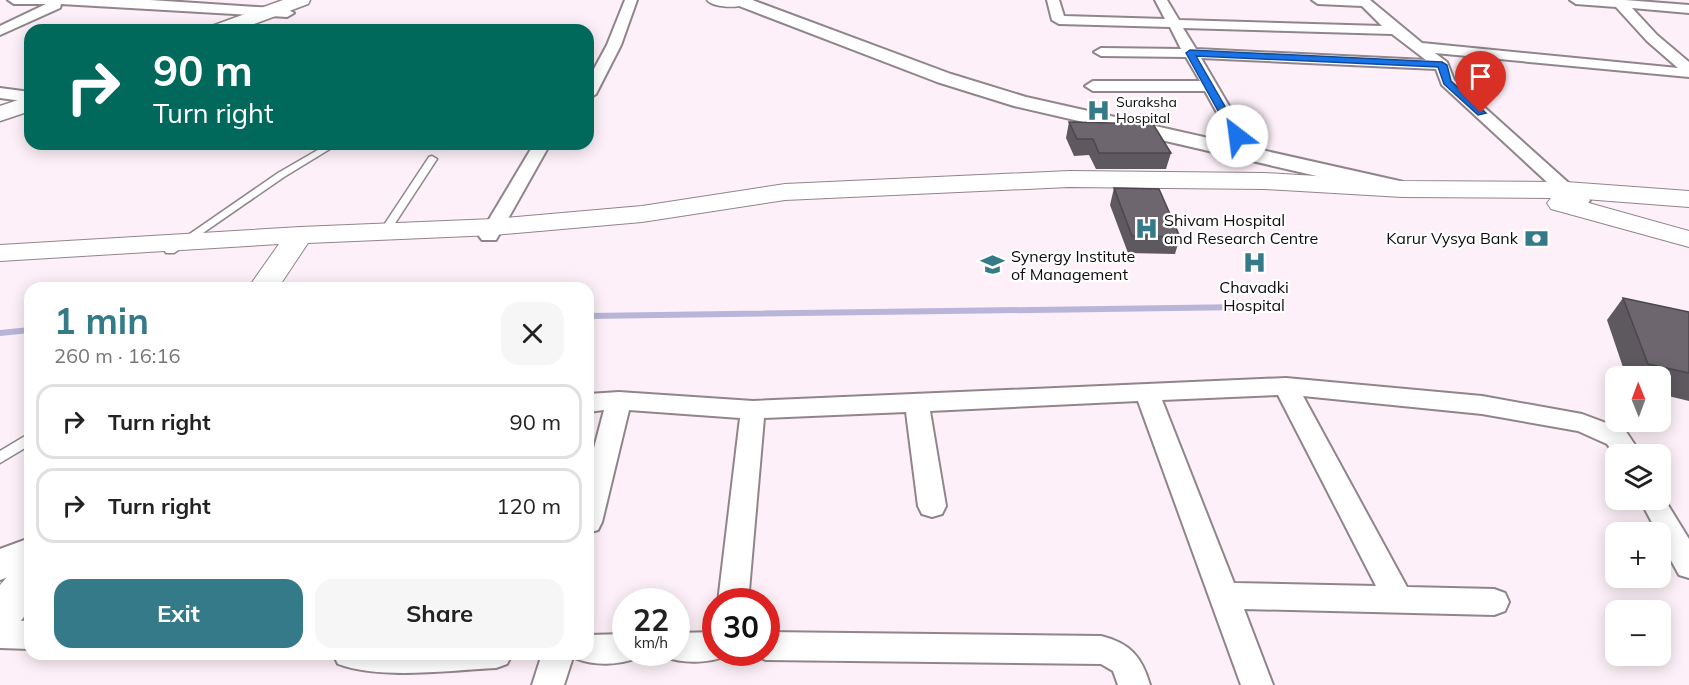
<!DOCTYPE html>
<html lang="en">
<head>
<meta charset="utf-8">
<style>
	body { margin:0; font-family:Mulish,sans-serif; background:#f6f6f6; color:#222; height:100vh; display:flex; flex-direction:column; font-size:22px; white-space:nowrap }
	* { box-sizing:border-box; margin:0 }
	p { font-size:20px; color:#767676 }
	.icon { flex:none; width:33px; height:33px; fill:none; stroke:currentColor; stroke-width:2; stroke-linecap:round; stroke-linejoin:round }
	.map { position:relative; flex:1; overflow:hidden }
	.drawer { position:absolute; left:24px; top:282px; width:570px; height:378px; display:flex; flex-direction:column; background:#fff; border-radius:18px; box-shadow:0 3px 15px #0003 }
	.drawer>* { flex:none }
	.hud { position:absolute; left:24px; top:24px; width:570px; height:126px; border-radius:18px; box-shadow:0 3px 15px #0003; background:#00695c; color:#fff; overflow:hidden }
	.needle { width:39px; rotate:359deg }
	.fabs { position:absolute; left:1605px; top:366px; display:grid; gap:12px }
	.fabs a { display:grid; place-items:center; width:66px; height:66px; border-radius:12px; background:#fff; box-shadow:0 3px 15px #0003; font-size:30px }
	.speed { position:absolute; left:612px; top:588px; display:flex; gap:12px; font-size:30px; font-weight:700; text-align:center }
	.speed>* { display:grid; place-content:center; width:78px; height:78px; border-radius:50%; background:#fff; box-shadow:0 3px 15px #0003; line-height:1 }
	.speed small { font-size:15px; font-weight:400 }
	.speed .limit { border:9px solid #d22; background:#fff; color:#111 }
	.pin { position:absolute; display:grid; place-items:center; width:51px; height:51px; color:#fff; margin:-62px -26px; border-radius:50% 50% 50% 0; rotate:-45deg; box-shadow:0 0 6px #0007 }
	.pin .icon { rotate:45deg }
	.me { position:absolute; width:66px; margin:-33px; rotate:330deg; stroke-linejoin:round; filter:drop-shadow(0 0 4px #0008) }
	.turn { display:flex; align-items:center; gap:21px; height:126px; padding:0 30px; font-size:27px }
	.turn .icon { width:78px; height:78px; stroke-width:2.5 }
	.turn b { display:block; font-size:42px; line-height:51px }
	.round { display:grid; place-items:center; flex:none; width:63px; height:63px; border-radius:18px; background:#f6f6f6 }
	.head { display:flex; align-items:center; justify-content:space-between; height:102px; padding:0 30px }
	h1 { font-size:36px; font-weight:700; line-height:45px; color:#357a88 }
	.primary-button { display:flex; gap:12px; margin-top:auto; padding:12px 30px }
	.primary-button a { flex:1; height:69px; border-radius:18px; background:#357a88; color:#fff; font-size:24px; font-weight:700; line-height:69px; text-align:center }
	.primary-button a+a { background:#f6f6f6; color:#222 }
	ul { padding:0; list-style:none }
	li { display:flex; align-items:center; gap:18px; height:75px; margin:0 12px 9px; padding:0 18px; border:3px solid #e0e0e0; border-radius:18px }
	li div { flex:1 }
	li b { display:block; font-size:22px }
	li em { font-style:normal }
	.map>svg:first-child { display:block }
</style>
</head>
<body>
<div class="map">
<svg width="1689" height="685" viewBox="0 0 1689 685">
	<rect width="100%" height="100%" fill="#fdf0f8"/>
	<g fill="none" stroke-linecap="round" stroke-linejoin="round">
		<g stroke="#b9b5d8" stroke-width="6">
			<path d="M588,316L1244,307"/>
			<path d="M0,333L30,330"/>
		</g>
		<defs>
			<g id="service">
				<path d="M328,144H338L284,177L174,253H166L165,251L278,173Z"/>
				<path d="M432,156L437,159L390,231L389,233H381L380,231L429,157Z"/>
				<path d="M30,433V445L0,463V451Z"/>
			</g>
			<g id="minor">
				<path d="M8,0H150L287,9L294,13L287,17L61,4L60,8L0,35V26L46,4H14Z"/>
				<path d="M625,0H637L621,45L596,94L588,99V80L607,45Z"/>
				<path d="M1047,0H1059L1064,16L1165,19L1155,0H1167L1179,20L1382,26L1362,6L1318,4L1312,0H1370L1422,43L1678,68L1647,41L1616,7L1576,4L1570,0H1625L1689,5V13L1632,8L1657,35L1689,62V77L1435,53L1447,62L1454,80L1572,186L1590,200L1588,204L1581,206L1560,194L1442,85L1436,69L1201,58L1256,152L1253,156H1241L1205,91H1093L1085,86L1093,81H1200L1186,57L1101,56L1094,52L1101,48L1181,49L1170,27L1059,24L1052,20ZM1183,28L1392,34L1426,60L1196,49Z"/>
				<path d="M0,88L30,92V102L0,98Z"/>
				<path d="M534,144H550L496,240H482L479,236Z"/>
				<path d="M1286,378L1482,396L1582,414L1625,430L1641,454L1616,456L1607,444L1578,431L1482,414L1303,396L1407,587L1494,589L1505,593L1509,602L1505,611L1494,615L1244,609L1273,685H1241L1138,401L930,411L946,506L942,514L932,517L922,514L918,506L906,412L764,418L748,602H718L740,418L629,410L602,522L598,530L588,533V471L604,410L588,412V394L619,392L753,401ZM1278,395L1376,586L1234,583L1162,400Z"/>
				<path d="M1660,492L1689,539V578L1679,575L1660,540V532H1657L1640,500H1660Z"/>
				<path d="M0,620L30,621V649L0,648Z"/>
				<path d="M716,632V652H729L727,656C709,663 683,664 665,657L663,652H676V633Z"/>
				<path d="M766,632L1101,636C1130,643 1142,657 1150,685H1118L1113,671L1101,664L766,660L755,656L753,652H766Z"/>
				<path d="M626,634V652H640L637,658C619,665 595,666 577,659L575,654H588V635Z"/>
				<path d="M333,654H512L507,664L496,668C451,670 380,680 338,664Z"/>
				<path d="M542,654H574L564,685H532Z"/>
			</g>
			<g id="tertiary">
				<path d="M733,0H752L951,74L1026,97L1395,180L1403,182L1406,187L1403,192L1395,194L1014,106L937,82L734,4Z"/>
				<path d="M30,538V569L0,580V549Z"/>
			</g>
			<g id="secondary">
				<path d="M1069,171L1264,173L1402,181L1566,182L1689,191V207L1571,198L1689,231V247L1551,209L1547,203L1551,198L1402,197L1264,189L1069,187L785,200L642,222L494,235L308,243L278,288H248L279,244L0,261V245L300,227L494,219L642,206L785,184Z"/>
				<path d="M30,562C30,595 37,620 0,634V585L16,567Z"/>
			</g>
			<g id="trunk">
				<path d="M283,0H310L308,4L238,30H209L212,26Z"/>
				<path d="M707,0H754C747,9 714,9 707,0Z"/>
				<path d="M30,96V111L0,121V106Z"/>
			</g>
		</defs>
		<use href="#service" stroke="#90858b" stroke-width="3"/>
		<use href="#minor" stroke="#90858b" stroke-width="4"/>
		<use href="#tertiary" stroke="#90858b" stroke-width="4"/>
		<use href="#secondary" stroke="#90858b" stroke-width="2"/>
		<use href="#trunk" stroke="#90858b" stroke-width="3"/>
		<use href="#service" fill="#fff" fill-rule="evenodd"/>
		<use href="#minor" fill="#fff" fill-rule="evenodd"/>
		<use href="#tertiary" fill="#fff" fill-rule="evenodd"/>
		<use href="#secondary" fill="#fff" fill-rule="evenodd"/>
		<use href="#trunk" fill="#fff" fill-rule="evenodd"/>
	</g>
	<g fill="#5e585f">
		<path d="M1069,122L1171,153L1166,169H1096L1089,155L1074,156L1066,138Z"/>
		<path d="M1114,188L1180,237L1175,254L1128,253L1110,205Z"/>
		<path d="M1623,298L1689,312V401L1660,394V376H1626L1607,320Z"/>
	</g>
	<g fill="#6d666f" stroke="#4c474e" stroke-width="1.5">
		<path d="M1069,122L1153,124L1171,153H1099L1093,139H1077Z"/>
		<path d="M1114,188L1159,189L1180,237L1132,236Z"/>
		<path d="M1623,298L1689,312V373L1648,364Z"/>
	</g>
	<path fill="#1a73e8" stroke="#114b97" stroke-width="1.5" d="M1190,50L1442,62L1447,65L1451,81L1486,113L1478,115L1444,84L1438,67L1196,56L1242,136L1237,139L1232,136L1186,53Z"/>
	<defs>
		<symbol id="hospital-bare" viewBox="-9 -9 18 18"><path d="M-5-5h3v3.5h4V-5h3V5h-3V1.5h-4V5h-3Z" fill="#357a88" stroke="#fff" stroke-width="2.5" paint-order="stroke"/></symbol>
		<symbol id="bank-bare" viewBox="-9 -9 18 18"><path d="M-6-4H6V4H-6ZM0-2.3a2.3 2.3 0 1 0 0 4.6a2.3 2.3 0 1 0 0-4.6Z" fill="#357a88" stroke="#fff" stroke-width="2.5" paint-order="stroke"/></symbol>
		<symbol id="university-bare" viewBox="-9 -9 18 18"><path d="M0-5L7-2L0 1L-7-2ZM-4 1L0 2.5L4 1V4Q0 6-4 4Z" fill="#357a88" stroke="#fff" stroke-width="2.5" paint-order="stroke"/></symbol>
	</defs>
	<g fill-rule="evenodd">
		<use href="#hospital-bare" x="1082" y="94" width="33" height="33"/>
		<use href="#hospital-bare" x="1130" y="212" width="33" height="33"/>
		<use href="#bank-bare" x="1520" y="222" width="33" height="33"/>
		<use href="#hospital-bare" x="1238" y="246" width="33" height="33"/>
		<use href="#university-bare" x="976" y="248" width="33" height="33"/>
	</g>
	<g text-anchor="middle" stroke-width="4.5" stroke-linejoin="round" paint-order="stroke">
		<g font-size="14" fill="#0f0b0d" stroke="#fff" text-anchor="start">
			<text x="1116" y="107">Suraksha<tspan x="1116" dy="16">Hospital</tspan></text>
		</g>
		<g font-size="16" fill="#0f0b0d" stroke="#fff" text-anchor="start">
			<text x="1164" y="226">Shivam Hospital<tspan x="1164" dy="18">and Research Centre</tspan></text>
			<text x="1518" y="244" text-anchor="end">Karur Vysya Bank</text>
			<text x="1011" y="262">Synergy Institute<tspan x="1011" dy="18">of Management</tspan></text>
			<text x="1254" y="293" text-anchor="middle">Chavadki<tspan x="1254" dy="18">Hospital</tspan></text>
		</g>
	</g>
</svg>
<div class="fabs">
<a><svg class="needle" viewBox="-14 -14 28 28"><path d="M0-13l5 13h-10z" fill="#e53935"/><path d="M0 13l5-13h-10z" fill="#767676"/></svg></a>
<a><svg class="icon" aria-label="layers" viewBox="0 0 24 24"><path d="M12 4l9 5-9 5-9-5zM3 14l9 5 9-5"/></svg></a>
<a>+</a>
<a>−</a>
</div>
<div class="speed"><div>22<small>km/h</small></div><div class="limit">30</div></div>
<div class="pin" style="left:1481px;top:113px;background:#d93025"><svg class="icon" aria-label="arrive" viewBox="0 0 24 24"><path d="M6 21V4h12l-3 4 3 4H6"/></svg></div>
<svg class="me" style="left:1237px;top:136px" viewBox="-20 -20 40 40"><circle r="19" fill="#fff"/><path d="M0-13L10 11 0 6-10 11z" fill="#1a73e8"/></svg>
<div class="hud">
<div class="turn"><svg class="icon" aria-label="right" viewBox="0 0 24 24"><path d="M7 20v-9h11M14 6l5 5-5 5"/></svg><div><b>90 m</b>Turn right</div></div>
</div>
<section class="drawer">
<div class="head"><div><h1>1 min</h1><p>260 m · 16:16</p></div><a class="round"><svg class="icon" aria-label="close" viewBox="0 0 24 24"><path d="M6 6l12 12M18 6L6 18"/></svg></a></div>
<ul>
<li><svg class="icon" aria-label="right" viewBox="0 0 24 24"><path d="M7 20v-9h11M14 6l5 5-5 5"/></svg><div><b>Turn right</b></div><em>90 m</em></li>
<li><svg class="icon" aria-label="right" viewBox="0 0 24 24"><path d="M7 20v-9h11M14 6l5 5-5 5"/></svg><div><b>Turn right</b></div><em>120 m</em></li>
</ul>
<div class="primary-button"><a>Exit</a><a>Share</a></div>
</section>
</div>
</body>
</html>
